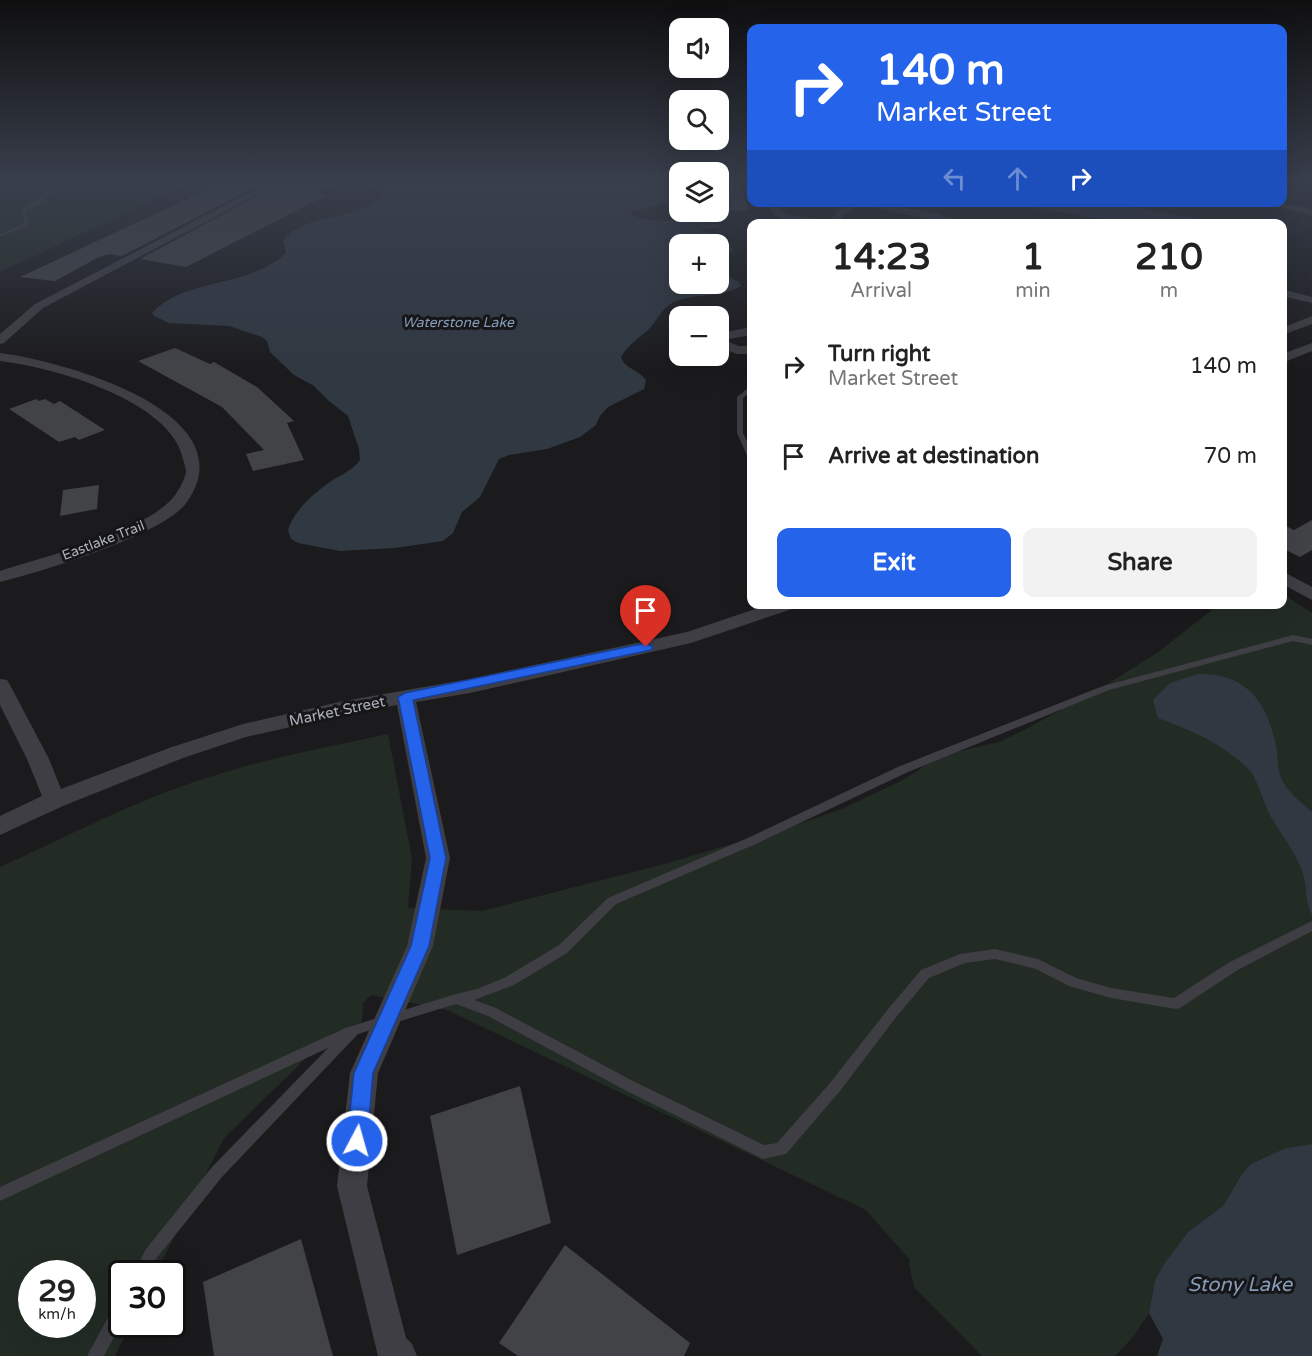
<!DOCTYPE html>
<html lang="en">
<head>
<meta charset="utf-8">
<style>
	body { margin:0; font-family:"Varela Round",sans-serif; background:#f2f2f2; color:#222; height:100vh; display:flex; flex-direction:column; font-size:22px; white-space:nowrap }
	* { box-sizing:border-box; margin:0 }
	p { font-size:20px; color:#767676 }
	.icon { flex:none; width:33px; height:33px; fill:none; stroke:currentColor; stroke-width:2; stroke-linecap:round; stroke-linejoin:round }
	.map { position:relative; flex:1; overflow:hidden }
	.panel { position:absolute; left:747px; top:219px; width:540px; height:390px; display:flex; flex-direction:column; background:#fff; border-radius:12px; box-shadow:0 6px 24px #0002 }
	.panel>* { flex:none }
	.banner { position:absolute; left:747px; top:24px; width:540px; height:183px; border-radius:12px; box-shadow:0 6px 24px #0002; background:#2563eb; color:#fff; overflow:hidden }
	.tools { position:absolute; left:669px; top:18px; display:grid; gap:12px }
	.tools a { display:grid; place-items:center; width:60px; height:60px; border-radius:12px; background:#fff; box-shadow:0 6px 24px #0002; font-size:30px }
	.speed { position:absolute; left:18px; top:1260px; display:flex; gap:12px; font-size:30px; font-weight:700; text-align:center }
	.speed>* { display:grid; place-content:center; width:78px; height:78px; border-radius:50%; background:#fff; box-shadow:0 6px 24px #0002; line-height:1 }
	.speed small { font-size:15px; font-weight:400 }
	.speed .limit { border:3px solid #111; border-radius:9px; background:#fff; color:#111 }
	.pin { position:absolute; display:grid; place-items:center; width:51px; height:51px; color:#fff; margin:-62px -26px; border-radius:50% 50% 50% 0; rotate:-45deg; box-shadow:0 0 6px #0007 }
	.pin .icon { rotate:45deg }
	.me { position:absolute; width:66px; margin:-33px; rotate:6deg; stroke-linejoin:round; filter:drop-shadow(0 0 4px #0008) }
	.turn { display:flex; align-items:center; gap:21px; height:126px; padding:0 30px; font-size:27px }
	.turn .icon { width:78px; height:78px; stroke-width:2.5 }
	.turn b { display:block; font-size:42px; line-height:51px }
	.lanes { display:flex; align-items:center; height:57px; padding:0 30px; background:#0003; justify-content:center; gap:30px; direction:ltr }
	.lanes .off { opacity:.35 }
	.eta { display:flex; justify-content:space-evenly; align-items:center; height:102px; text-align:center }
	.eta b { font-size:36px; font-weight:700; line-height:42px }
	.primary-button { display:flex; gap:12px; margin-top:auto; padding:12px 30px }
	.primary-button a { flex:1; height:69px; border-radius:12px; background:#2563eb; color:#fff; font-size:24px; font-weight:700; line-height:69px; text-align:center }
	.primary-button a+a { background:#f2f2f2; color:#222 }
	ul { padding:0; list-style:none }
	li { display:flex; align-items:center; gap:18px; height:90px; padding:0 30px }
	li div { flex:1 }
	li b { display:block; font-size:22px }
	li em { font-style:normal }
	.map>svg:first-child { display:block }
</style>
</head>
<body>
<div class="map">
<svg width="1312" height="1356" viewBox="0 0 1312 1356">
	<rect width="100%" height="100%" fill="#1b1b1d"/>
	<g fill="#222c24" fill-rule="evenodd">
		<path d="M17,180H197L0,272V189Z"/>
		<path d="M1283,594L1312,613V1144L1286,1148L1242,1174L1223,1206L1188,1232L1164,1264L1155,1280L1149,1313L1133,1337L1115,1356H982L914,1287L909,1265L910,1260L866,1210L447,1010L371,995L363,1003L362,1022L332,1033L224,1138L156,1273L122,1274V1324L130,1325L115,1356H0V867C69,836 137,799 210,777C268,758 328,747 388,734L412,858L408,908L482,911L668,863L799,824L842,809L905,779L939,756L999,742L1024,730L1096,691L1157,653L1213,609L1224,605L1282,604ZM32,1274H82V1324H32Z"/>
	</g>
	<g fill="#303842">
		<path d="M373,180H679V201L635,210L629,214C657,228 691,213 720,226L722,227L699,230L711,233L733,250L725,256L726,262L719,269L718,244H680V284H718L719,271L739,282L741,286C719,300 691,291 669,305C659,312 656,323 648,330C638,339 627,346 621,357C625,369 639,370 646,380L644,389L608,407L600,416L596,425L580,437L547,449L509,455L499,459L480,497L462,512L453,533L443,541L395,548L340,551L298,543L291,539L288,530C294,510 316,491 333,480C342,474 353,470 360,460L359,449L348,416L329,401L314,386L294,375L270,352L267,341L262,337L229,326L169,323L154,316L152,313C185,277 247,289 286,253L283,241C298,218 343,218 366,207C372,204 377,201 383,198L384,194L368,187Z"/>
		<path d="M1004,203H1109L1225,223H1126Z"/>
		<path d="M1198,674C1247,673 1267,702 1276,746C1278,757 1277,768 1281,778C1286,791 1302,803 1312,812V915C1304,900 1308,885 1302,871C1294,850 1281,834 1270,815C1265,805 1256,779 1252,773C1228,746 1191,730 1158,718L1153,700L1170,683Z"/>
		<path d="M1312,1144V1356H1157L1163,1339L1149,1313L1155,1280L1164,1264L1188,1232L1223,1206L1242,1174L1251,1164L1286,1148Z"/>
	</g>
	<g fill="#424347">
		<path d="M228,180H268L122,256L109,254L97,258L55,281L20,277Z"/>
		<path d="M287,180H343L315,194L327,195L186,267L140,259Z"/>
		<path d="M735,180L750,210L718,211V186Z"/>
		<path d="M175,348L210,364L214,362L257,387L294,421L287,423L304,460L253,471L246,454L264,450L222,407L138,361Z"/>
		<path d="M36,399L39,401L45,399L54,404L60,401L105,430L79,440L75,437L59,442L9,409Z"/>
		<path d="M99,485L97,509L60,516L63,490Z"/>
		<path d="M1312,520V550L1300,557L1282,548V524L1294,530Z"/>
		<path d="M520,1086L551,1223L457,1255L430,1116Z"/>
		<path d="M301,1239L333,1356H214L203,1282Z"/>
		<path d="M565,1245L690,1343L684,1356H518L499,1343Z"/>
	</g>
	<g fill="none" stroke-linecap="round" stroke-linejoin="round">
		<g fill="#3e3e44" fill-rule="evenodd">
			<path d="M63,180H68L39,204L25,211L29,225L0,237V234L25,223L21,210L35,202Z"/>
			<path d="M752,385V391L743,398V433L752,451V462L749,460L737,433V397Z"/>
			<path d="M1293,635L1312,639V645L1293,641L1109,690L908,772L758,843L616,904L567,953L514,985L474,1000L496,1008L633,1081L764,1145L777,1143L830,1083L889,1008L921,970L960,954L995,949L1038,959L1076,978L1111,988L1174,998L1228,963L1312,921V931L1236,971L1180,1008L1176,1009L1111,998L1069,986L1036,969L995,959L965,963L929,978L897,1016L840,1091L786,1154L763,1159L623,1089L488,1016L456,1004L358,1034L222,1177L156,1259L148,1274H133L146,1249L212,1167L328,1048L0,1201V1187L345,1028L456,994L477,989L506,977L559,945L608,898L750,837L900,766L1103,686Z"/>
			<path d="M122,1299V1322L104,1356H87L117,1301Z"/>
		</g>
		<g fill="#3e3e44" fill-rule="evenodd">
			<path d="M274,180H285L43,308L4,343L0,344V334L35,304Z"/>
			<path d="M767,202H776L786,214L830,221C835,214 843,205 851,202C868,199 953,215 968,224H948L860,204L843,216L838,224C824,224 785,225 775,215C771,212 769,206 767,202Z"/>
			<path d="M1255,202H1276L1312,209V215Z"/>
			<path d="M1282,289L1312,297V303L1282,296Z"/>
			<path d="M1312,316V324L1282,335V328Z"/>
			<path d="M752,327V335L729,339V342L739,346H752V354H737L718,347L720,333Z"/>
			<path d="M1312,343V351L1282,363V354Z"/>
			<path d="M0,353C59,360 250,412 187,502C164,535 40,572 0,582V571C46,556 138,534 171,500C176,495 185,480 186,472C186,469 184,463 183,459C171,400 52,367 0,361Z"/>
			<path d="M1282,571L1312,587V600L1282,584Z"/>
			<path d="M770,604H798L795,608L691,643L470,693L416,702L450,858L433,946L378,1073L367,1186L406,1338L412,1344L417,1356H378L337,1186L350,1073L407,946L426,858L397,705L344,715L246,737L183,758L63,806L0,835V816L42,796L27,759L0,705V679L7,680L10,685L49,759L61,789L169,748L243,724L344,701L470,679L687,632Z"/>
		</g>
	</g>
	<linearGradient id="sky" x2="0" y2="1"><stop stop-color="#0f0f10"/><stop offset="0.49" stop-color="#393f4c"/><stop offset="1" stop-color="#393f4c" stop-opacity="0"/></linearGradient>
	<rect width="1312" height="370" fill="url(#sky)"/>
	<path fill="#2563eb" stroke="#184099" stroke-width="1.5" d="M646,643L653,647L651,650L413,700L446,858L429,946L373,1073L367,1141L364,1148L357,1151L350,1148L347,1141L354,1073L411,946L430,858L398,697L405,693Z"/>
	<g text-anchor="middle" stroke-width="6" stroke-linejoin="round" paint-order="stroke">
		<g font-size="14" font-style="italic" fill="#859bb7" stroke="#161618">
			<text x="458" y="327">Waterstone Lake</text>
		</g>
		<g font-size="14" fill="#aeb1bd" stroke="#161618">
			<text transform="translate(103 540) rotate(-21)" y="5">Eastlake Trail</text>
		</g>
		<g font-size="15" fill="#aeb1bd" stroke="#161618">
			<text transform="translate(337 711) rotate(-12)" y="5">Market Street</text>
		</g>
		<g font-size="20" font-style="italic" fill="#859bb7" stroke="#161618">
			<text x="1240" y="1291">Stony Lake</text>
		</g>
	</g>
</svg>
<div class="tools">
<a><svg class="icon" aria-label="sound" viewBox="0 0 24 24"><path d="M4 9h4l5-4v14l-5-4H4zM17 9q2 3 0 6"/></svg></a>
<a><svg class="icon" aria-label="search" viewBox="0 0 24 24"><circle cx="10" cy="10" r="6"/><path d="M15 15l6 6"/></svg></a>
<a><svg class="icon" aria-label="layers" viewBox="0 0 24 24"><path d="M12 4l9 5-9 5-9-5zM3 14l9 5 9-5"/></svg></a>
<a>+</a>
<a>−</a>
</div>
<div class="speed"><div>29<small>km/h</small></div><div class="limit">30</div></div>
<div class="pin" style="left:646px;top:647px;background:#d93025"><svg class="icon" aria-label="arrive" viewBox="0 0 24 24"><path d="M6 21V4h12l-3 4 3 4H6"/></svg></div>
<svg class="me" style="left:357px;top:1141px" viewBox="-20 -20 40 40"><circle r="17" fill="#2563eb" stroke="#fff" stroke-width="3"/><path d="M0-11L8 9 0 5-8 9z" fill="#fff"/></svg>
<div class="banner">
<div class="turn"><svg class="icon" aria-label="right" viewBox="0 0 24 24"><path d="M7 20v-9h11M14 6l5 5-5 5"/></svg><div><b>140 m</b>Market Street</div></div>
<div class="lanes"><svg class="icon off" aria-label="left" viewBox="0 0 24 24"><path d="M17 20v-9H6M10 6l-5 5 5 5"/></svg><svg class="icon off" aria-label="ahead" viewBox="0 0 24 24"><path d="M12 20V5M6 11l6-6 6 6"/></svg><svg class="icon" aria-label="right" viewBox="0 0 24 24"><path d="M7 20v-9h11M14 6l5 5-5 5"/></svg></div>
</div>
<section class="panel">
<div class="eta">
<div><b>14:23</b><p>Arrival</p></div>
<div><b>1</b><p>min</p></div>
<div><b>210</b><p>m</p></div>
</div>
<ul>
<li><svg class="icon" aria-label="right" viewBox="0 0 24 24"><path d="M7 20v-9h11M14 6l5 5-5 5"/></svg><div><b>Turn right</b><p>Market Street</p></div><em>140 m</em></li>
<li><svg class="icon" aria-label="arrive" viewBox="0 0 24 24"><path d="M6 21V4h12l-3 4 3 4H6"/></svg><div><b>Arrive at destination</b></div><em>70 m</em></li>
</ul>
<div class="primary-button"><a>Exit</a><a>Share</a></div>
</section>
</div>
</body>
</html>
